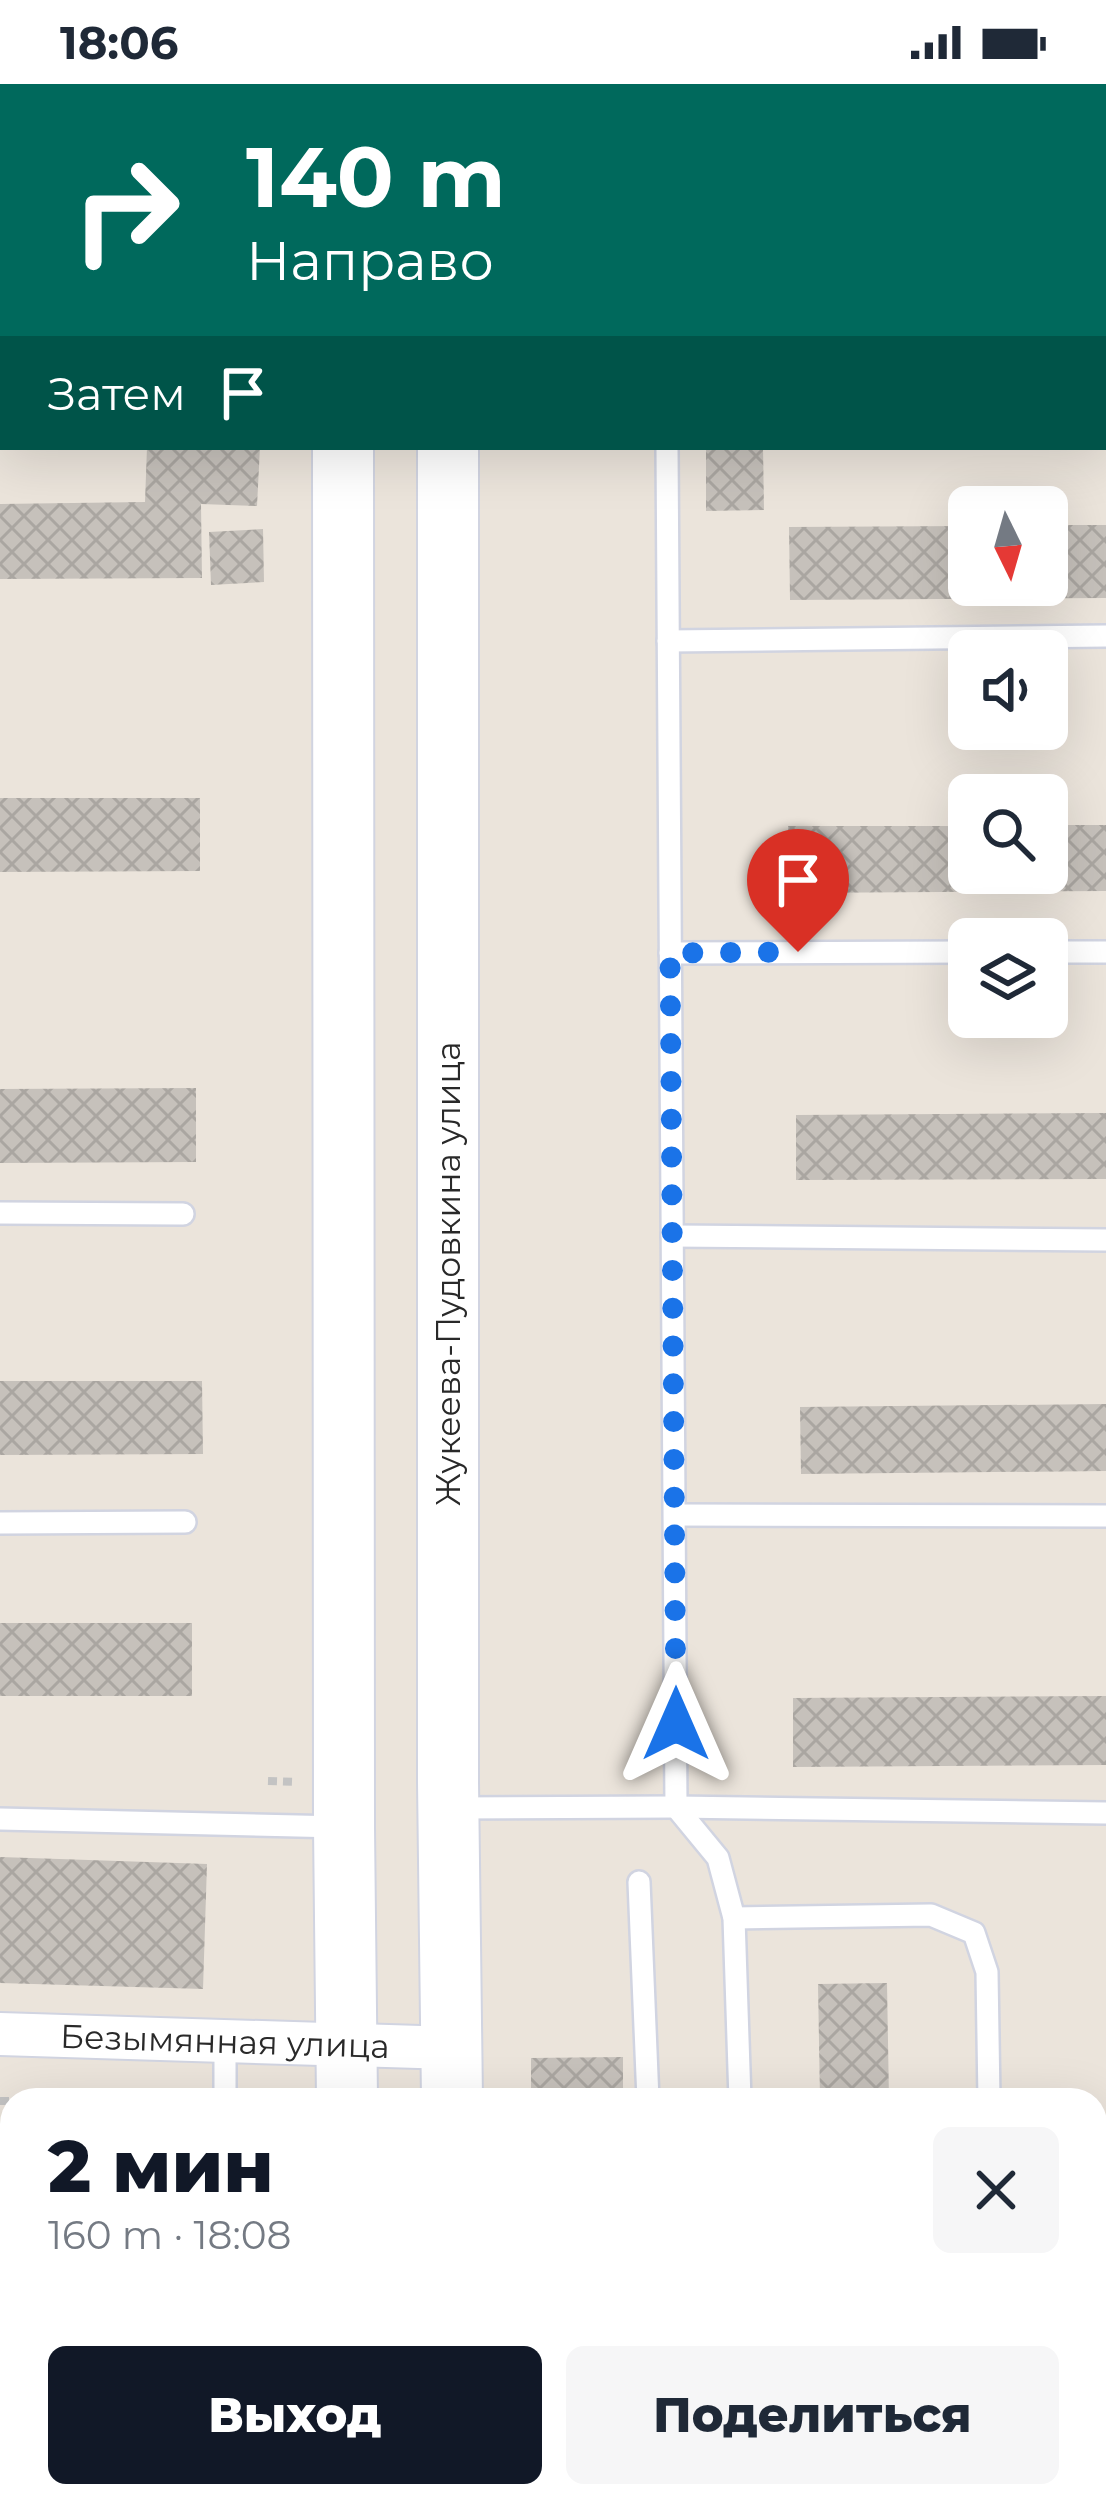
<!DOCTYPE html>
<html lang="ru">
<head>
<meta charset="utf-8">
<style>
	body { margin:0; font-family:Montserrat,sans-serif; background:#f6f6f7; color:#1f2937; height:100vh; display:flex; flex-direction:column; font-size:45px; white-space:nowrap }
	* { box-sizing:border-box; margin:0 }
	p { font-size:39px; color:#747a83 }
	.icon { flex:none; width:66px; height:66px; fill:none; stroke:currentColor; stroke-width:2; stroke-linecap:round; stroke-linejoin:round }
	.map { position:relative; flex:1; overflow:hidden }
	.details { position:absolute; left:0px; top:2004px; width:1107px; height:420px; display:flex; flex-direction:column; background:#fff; border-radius:36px 36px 0 0; box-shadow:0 12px 48px #0002 }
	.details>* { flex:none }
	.guide { position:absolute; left:0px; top:0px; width:1107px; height:366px; box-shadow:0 12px 48px #0002; background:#00695c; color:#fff; overflow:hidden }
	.needle { width:78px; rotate:175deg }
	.buttons { position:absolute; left:948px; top:402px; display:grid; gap:24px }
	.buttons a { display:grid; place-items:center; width:120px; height:120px; border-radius:18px; background:#fff; box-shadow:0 12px 48px #0002; font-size:60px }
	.pin { position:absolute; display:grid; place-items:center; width:102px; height:102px; color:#fff; margin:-123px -51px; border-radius:50% 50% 50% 0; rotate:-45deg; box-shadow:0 0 12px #0007 }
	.pin .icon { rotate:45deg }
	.me { position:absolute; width:132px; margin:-66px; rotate:0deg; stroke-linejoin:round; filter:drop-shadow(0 0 9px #0008) }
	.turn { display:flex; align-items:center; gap:42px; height:252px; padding:0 48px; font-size:54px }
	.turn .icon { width:156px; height:156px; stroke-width:2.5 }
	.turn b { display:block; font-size:84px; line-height:102px }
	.then { display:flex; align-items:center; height:114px; padding:0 48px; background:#0003; gap:24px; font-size:45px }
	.round { display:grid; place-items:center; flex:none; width:126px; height:126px; border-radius:18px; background:#f6f6f7 }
	.summary { display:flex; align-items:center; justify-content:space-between; height:204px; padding:0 48px }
	h1 { font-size:72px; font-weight:800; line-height:90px; color:#111827 }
	.button { display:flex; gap:24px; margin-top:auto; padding:24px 48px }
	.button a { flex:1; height:138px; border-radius:18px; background:#111827; color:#fff; font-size:48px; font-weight:800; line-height:138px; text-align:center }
	.button a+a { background:#f6f6f7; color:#1f2937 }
	.status { display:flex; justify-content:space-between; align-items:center; height:84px; padding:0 60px; background:#fff; direction:ltr }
	.status svg { height:33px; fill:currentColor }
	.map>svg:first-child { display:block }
</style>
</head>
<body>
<div class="status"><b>18:06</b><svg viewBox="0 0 49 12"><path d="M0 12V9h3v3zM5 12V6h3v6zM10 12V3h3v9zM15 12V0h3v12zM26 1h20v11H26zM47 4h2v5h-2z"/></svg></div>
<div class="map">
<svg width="1106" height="2424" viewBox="0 0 1106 2424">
	<defs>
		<pattern id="building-cross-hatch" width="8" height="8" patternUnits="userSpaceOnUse" patternTransform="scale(3)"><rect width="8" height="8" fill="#c6c1bb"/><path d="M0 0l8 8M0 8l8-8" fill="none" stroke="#aaa6a1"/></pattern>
	</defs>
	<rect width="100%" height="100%" fill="#ebe4db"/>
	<g fill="url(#building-cross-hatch)">
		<path d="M147,363H260L257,422L201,420L202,494L0,495V420L145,418Z"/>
		<path d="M706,363H763L764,426L706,427Z"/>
		<path d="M1047,441H1106V514L790,516L789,443L969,442V501H1047Z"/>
		<path d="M263,445L264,498L211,501L209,448Z"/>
		<path d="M0,714H200V787L0,788Z"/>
		<path d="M1047,741H1106V807L789,809L788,742H969V789H1047Z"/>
		<path d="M196,1004V1078L0,1079V1005Z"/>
		<path d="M1106,1029V1095L796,1096V1031Z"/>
		<path d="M0,1297H202L203,1370L0,1371Z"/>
		<path d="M1106,1320V1387L801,1390L800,1323Z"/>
		<rect x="0" y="1539" width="192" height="73"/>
		<path d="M1106,1612V1681L793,1683V1614Z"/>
		<path d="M0,1773L207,1780L203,1905L0,1899Z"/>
		<path d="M887,1899L889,2016H820L818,1900Z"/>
		<path d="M623,1973V2016H531V1974Z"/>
		<rect x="0" y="2324" width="12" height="52"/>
		<path d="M1095,2369H1106V2424H805V2412H1095Z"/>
		<rect x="223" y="2412" width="31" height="12"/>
	</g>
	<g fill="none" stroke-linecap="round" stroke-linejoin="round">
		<defs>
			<g id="lane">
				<path d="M664,0V3"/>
				<path d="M39,3V0"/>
				<path d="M0,56L3,55"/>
				<path d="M667,363L676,1723L718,1774L734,1834L740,2016"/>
				<path d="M668,557L1106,552"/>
				<path d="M1047,868H1106"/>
				<path d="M670,869L969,868"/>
				<path d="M0,1129L183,1130"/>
				<path d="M672,1152L1106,1156"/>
				<path d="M675,1431L1106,1432"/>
				<path d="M0,1439L185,1438"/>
				<path d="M453,1724L676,1723L1106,1729"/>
				<path d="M0,1735L341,1743"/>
				<path d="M639,1798L648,2016"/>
				<path d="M734,1834L931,1831L974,1849L987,1888L989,2016"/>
				<path d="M225,1957V2016"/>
				<path d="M1095,2273L1106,2272"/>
			</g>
			<g id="street">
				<path d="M1104,264H1106"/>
				<path d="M0,272H3"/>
				<path id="s1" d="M0,1950L452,1964"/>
				<path d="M727,2412L728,2424"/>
			</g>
			<g id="secondary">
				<path d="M338,0V3"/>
				<path d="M442,0L443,3"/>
				<path d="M343,363L344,1743L347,2016"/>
				<path d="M448,363V1698L452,2016"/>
				<path d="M353,2412V2424"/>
				<path d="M458,2412V2424"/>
			</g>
		</defs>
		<use href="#lane" stroke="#d1d4e1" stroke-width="26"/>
		<use href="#street" stroke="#d1d4e1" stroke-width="46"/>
		<use href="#secondary" stroke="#d1d4e1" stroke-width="64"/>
		<g stroke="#c3c3c3" stroke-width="8" stroke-dasharray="9 6" stroke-linecap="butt">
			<path d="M268,1697L297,1698"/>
			<path d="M0,2017H12"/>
			<path d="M290,2412V2424"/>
		</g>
		<use href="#lane" stroke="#fff" stroke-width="21"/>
		<use href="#street" stroke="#fff" stroke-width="42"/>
		<use href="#secondary" stroke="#fff" stroke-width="60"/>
	</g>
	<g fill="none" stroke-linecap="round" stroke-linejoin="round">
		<path stroke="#1a73e8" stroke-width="21" stroke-dasharray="0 37.8" d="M676,1640L670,869L798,868"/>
	</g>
	<g text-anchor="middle" stroke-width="10" stroke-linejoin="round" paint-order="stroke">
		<g font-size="33" fill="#292929" stroke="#fff">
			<text transform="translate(448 1190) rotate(-90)" y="12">Жукеева-Пудовкина улица</text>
			<text dy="12" stroke="none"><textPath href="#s1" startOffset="225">Безымянная улица</textPath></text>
		</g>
	</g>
</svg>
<div class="buttons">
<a><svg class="needle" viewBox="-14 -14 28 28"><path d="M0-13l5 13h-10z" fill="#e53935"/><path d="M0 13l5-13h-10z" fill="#747a83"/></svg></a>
<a><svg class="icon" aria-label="sound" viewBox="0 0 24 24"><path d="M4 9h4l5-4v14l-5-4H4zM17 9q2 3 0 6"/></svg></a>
<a><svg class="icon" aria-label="search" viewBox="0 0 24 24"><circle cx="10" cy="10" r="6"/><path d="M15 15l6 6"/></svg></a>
<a><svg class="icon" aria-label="layers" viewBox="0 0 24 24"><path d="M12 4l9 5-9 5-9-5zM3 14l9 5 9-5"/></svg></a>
</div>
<div class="pin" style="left:798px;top:868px;background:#d93025"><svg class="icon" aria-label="arrive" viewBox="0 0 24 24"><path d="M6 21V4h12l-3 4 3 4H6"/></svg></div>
<svg class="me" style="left:676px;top:1640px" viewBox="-20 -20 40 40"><path d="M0-17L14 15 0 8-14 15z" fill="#1a73e8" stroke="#fff" stroke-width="4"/></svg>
<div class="guide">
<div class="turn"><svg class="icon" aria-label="right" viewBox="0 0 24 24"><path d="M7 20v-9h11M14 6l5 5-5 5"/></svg><div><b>140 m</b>Направо</div></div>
<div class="then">Затем<svg class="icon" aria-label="arrive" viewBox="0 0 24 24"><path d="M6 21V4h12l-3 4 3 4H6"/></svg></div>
</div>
<section class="details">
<div class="summary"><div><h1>2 мин</h1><p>160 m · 18:08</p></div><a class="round"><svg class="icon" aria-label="close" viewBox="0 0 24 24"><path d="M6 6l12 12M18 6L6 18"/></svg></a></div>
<div class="button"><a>Выход</a><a>Поделиться</a></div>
</section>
</div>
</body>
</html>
